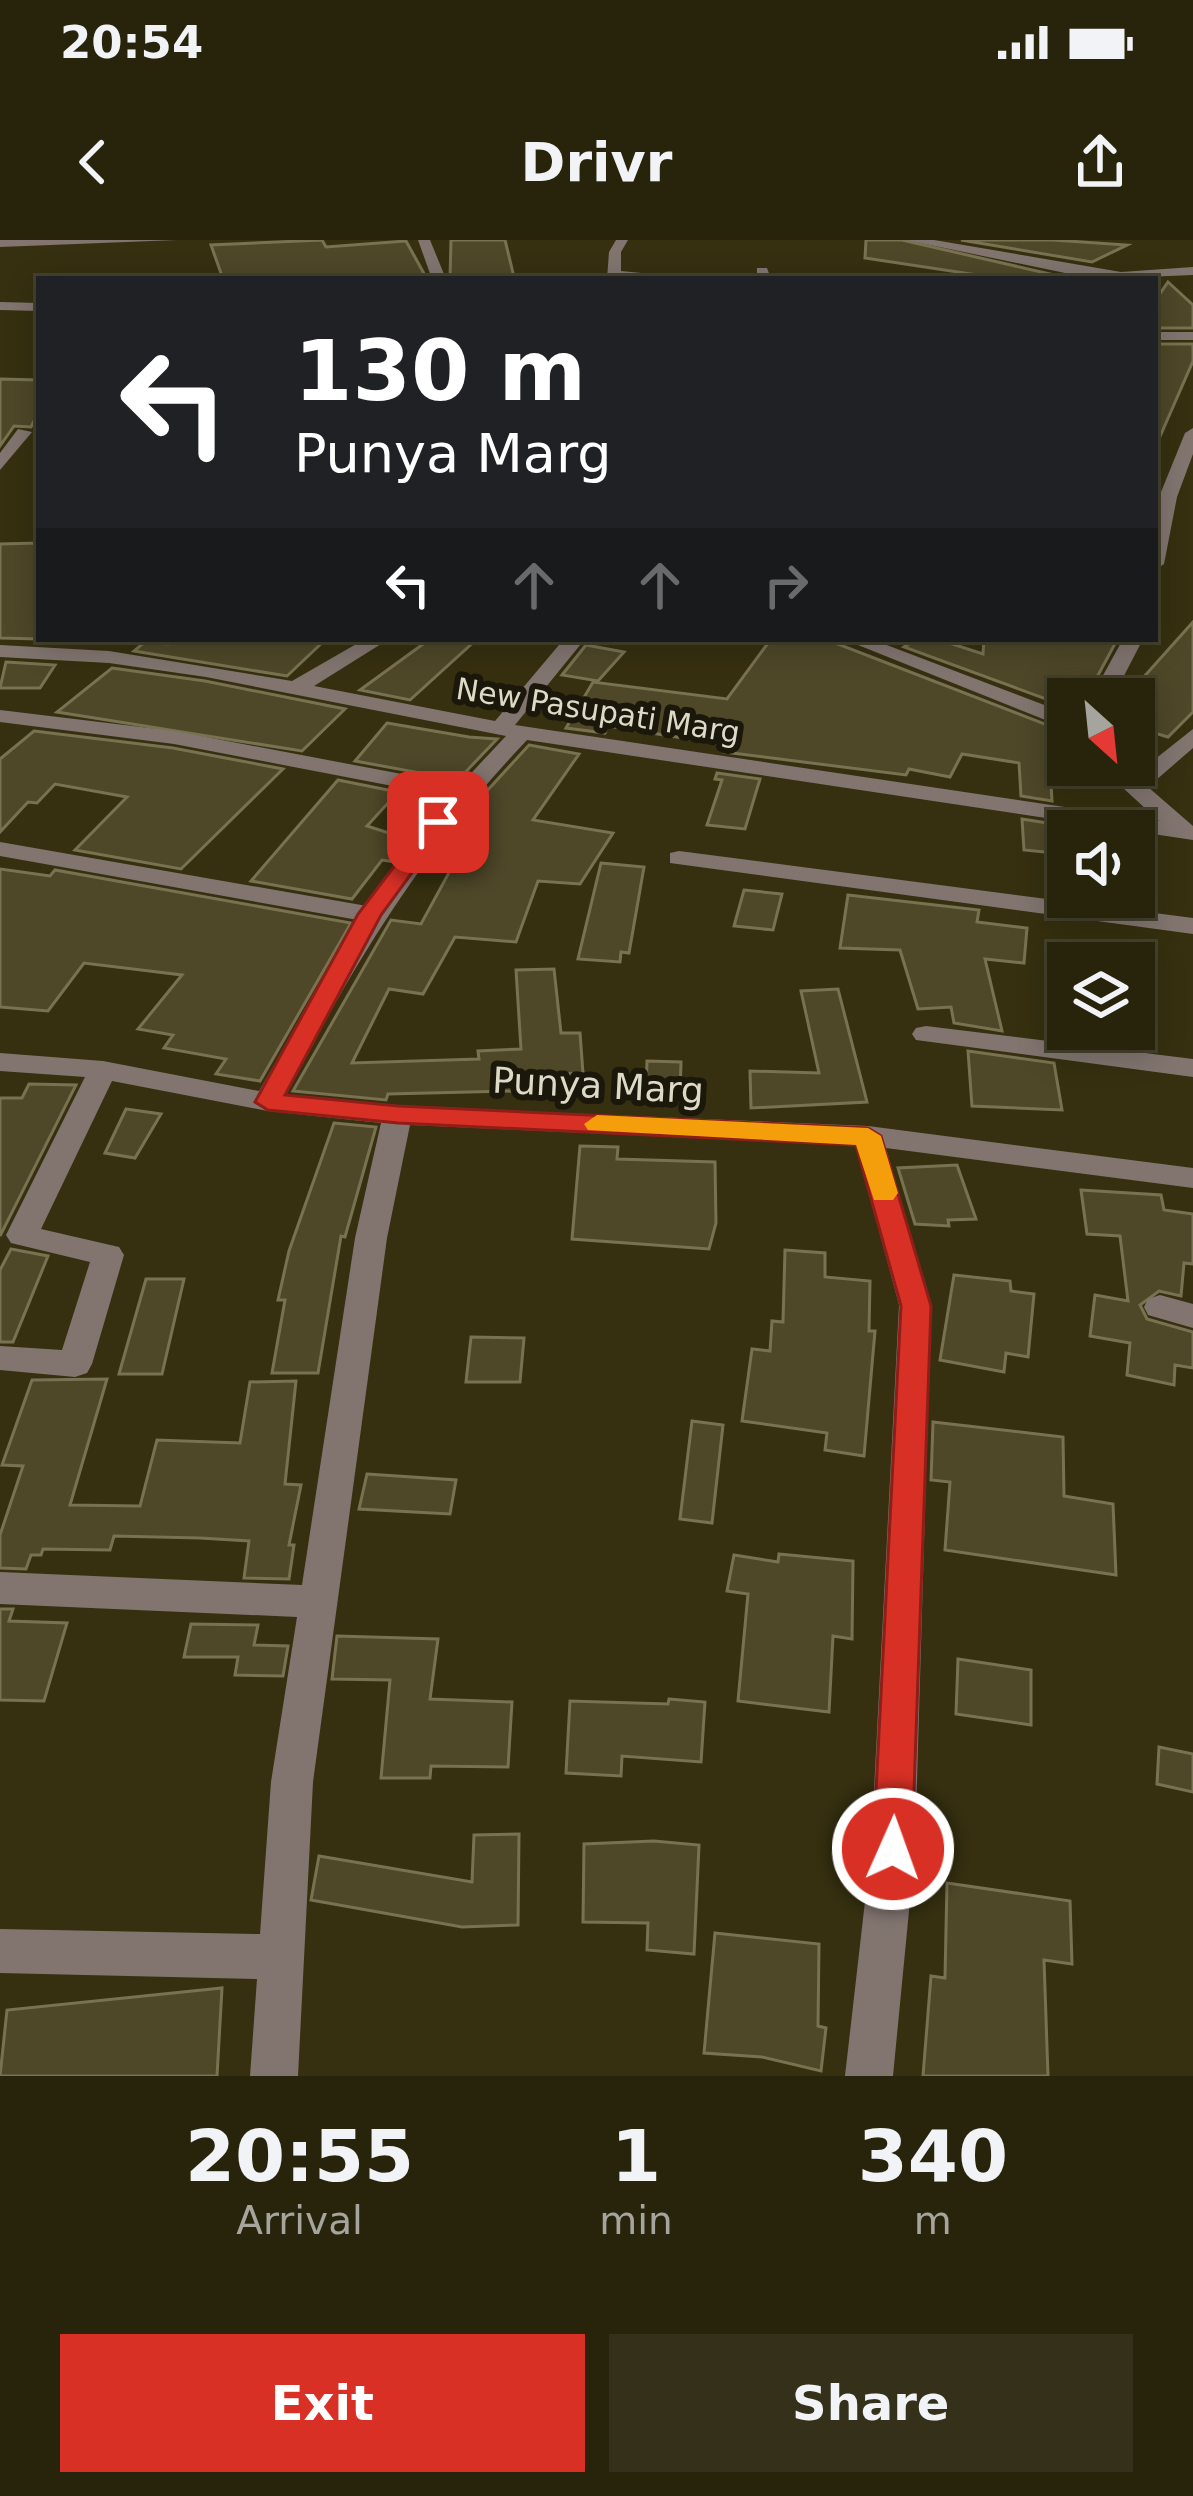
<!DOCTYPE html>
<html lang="en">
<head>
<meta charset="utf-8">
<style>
	body { margin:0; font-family:"DejaVu Sans",sans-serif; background:#34301a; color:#f1f3f6; height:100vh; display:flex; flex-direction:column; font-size:45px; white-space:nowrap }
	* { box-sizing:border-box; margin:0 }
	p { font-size:39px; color:#a5a49d }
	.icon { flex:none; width:66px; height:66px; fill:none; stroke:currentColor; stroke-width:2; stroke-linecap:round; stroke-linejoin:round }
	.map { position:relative; height:1836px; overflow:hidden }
	.side { display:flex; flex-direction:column; background:#28240c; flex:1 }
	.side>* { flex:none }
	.guide { position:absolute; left:36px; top:36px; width:1122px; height:366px; border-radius:0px; box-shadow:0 6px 30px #0003,0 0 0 3px #44412d; background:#202124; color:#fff; overflow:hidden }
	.needle { width:78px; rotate:153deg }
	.fabs { position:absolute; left:1047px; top:438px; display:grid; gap:24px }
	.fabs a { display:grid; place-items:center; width:108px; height:108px; border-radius:0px; background:#28240c; box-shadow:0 6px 30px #0003,0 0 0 3px #44412d; font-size:60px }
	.pin { position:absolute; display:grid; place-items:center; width:102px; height:102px; color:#fff; margin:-51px; border-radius:24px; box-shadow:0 6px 18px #0006 }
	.me { position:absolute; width:132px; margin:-66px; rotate:2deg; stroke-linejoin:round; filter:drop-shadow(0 0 9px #0008) }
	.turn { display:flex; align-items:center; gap:42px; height:252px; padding:0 60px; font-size:54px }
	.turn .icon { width:156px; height:156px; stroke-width:2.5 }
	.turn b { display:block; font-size:84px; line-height:102px }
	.lanes { display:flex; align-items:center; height:114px; padding:0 60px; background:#0003; justify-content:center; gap:60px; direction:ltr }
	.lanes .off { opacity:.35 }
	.eta { display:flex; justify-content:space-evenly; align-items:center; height:204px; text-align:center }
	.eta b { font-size:72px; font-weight:700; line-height:84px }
	.primary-button { display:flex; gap:24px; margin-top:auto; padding:24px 60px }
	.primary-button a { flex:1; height:138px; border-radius:0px; background:#d93025; color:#fff; font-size:48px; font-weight:700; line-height:138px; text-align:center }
	.primary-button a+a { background:#34301a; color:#f1f3f6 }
	.status { display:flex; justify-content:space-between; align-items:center; height:84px; padding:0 60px; background:#28240c; direction:ltr }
	.status svg { height:33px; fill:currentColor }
	header { display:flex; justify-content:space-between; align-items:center; height:156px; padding:0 60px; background:#28240c; font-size:54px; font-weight:700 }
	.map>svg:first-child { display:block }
</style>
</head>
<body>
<div class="status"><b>20:54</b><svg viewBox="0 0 49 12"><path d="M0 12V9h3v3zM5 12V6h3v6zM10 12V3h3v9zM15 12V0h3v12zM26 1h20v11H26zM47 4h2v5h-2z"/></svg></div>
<header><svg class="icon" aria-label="back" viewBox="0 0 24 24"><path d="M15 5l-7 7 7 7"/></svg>Drivr<svg class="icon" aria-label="share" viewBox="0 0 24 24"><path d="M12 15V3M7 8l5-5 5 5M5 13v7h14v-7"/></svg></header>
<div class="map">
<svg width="1193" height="1836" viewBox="0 0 1193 1836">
	<rect width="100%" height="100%" fill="#363010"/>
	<g fill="#4e4728" stroke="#797251" stroke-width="3">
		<path d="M322,0L326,7L406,1L427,39L222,36L211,5Z"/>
		<path d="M451,0H505L514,37L450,39Z"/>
		<path d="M866,0H902L1063,37L1004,39L865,18Z"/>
		<path d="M961,0H1053L1127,5L1092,22Z"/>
		<path d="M1168,42L1193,65V88H1155V61Z"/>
		<path d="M1155,104H1193V121L1155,208Z"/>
		<path d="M0,139L39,140V171L31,187L14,186L0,206Z"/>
		<path d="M39,303V399L0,398V304Z"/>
		<path d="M1193,382V472L1168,497L1134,487V459H1124Z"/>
		<path d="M174,399H326L287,436L134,411L147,400L168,404Z"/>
		<path d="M430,399H477L410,460L360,450Z"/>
		<path d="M771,399H825L1068,493V527H1050L1052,561L1021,556L1019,523L962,514L950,537L909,529L906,535L724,512L726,505L608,486L605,493L566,488L593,442L727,459Z"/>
		<path d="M917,399H937L983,414L984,399L1117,400L1089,452L1068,453V467L904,407Z"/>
		<path d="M586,405L624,412L598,441L562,435Z"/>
		<path d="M6,422L55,425L40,448H0Z"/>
		<path d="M112,428L205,441L345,469L302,511L57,472Z"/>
		<path d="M387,483L469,497L497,499L458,540L355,521Z"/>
		<path d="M34,491L173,508L283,529L181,629L75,610L127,557L55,544L37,563L28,562L0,592V519Z"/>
		<path d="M529,505L579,514L533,580L613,593L580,644L538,641L516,702L455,697L423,754L389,749L352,823L479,819L478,811L521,809L516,730L554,729L561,793H580L583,833L563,834L564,842L514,844L515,851L388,854L386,860L293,851L391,680L421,684L451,629L428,626L441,610L448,612L486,552Z"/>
		<path d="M717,533L760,539L745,589L707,585L722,540L715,539Z"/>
		<path d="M338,540L398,552L367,586L411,600L395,622L382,620L352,659L251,641Z"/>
		<path d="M1022,579L1054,584L1055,613L1024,610Z"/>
		<path d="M601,623L644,627L629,713L621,712L620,722L578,719Z"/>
		<path d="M0,629L50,636L55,630L351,683L260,841L216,834L226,819L164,808L173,795L138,789L182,735L84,723L48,771L0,767Z"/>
		<path d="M744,650L782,654L773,690L734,686Z"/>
		<path d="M848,655L979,670L977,682L1027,688L1024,723L985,719L1002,791L954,783L951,767L918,769L900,710L840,708Z"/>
		<path d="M838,749L867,862L751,868L750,831L819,833L801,751Z"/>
		<path d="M968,811L1054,823L1062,870L972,866Z"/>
		<path d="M647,821L681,822L680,856L646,855Z"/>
		<path d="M29,844L76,845L0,996V858H22Z"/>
		<path d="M126,869L161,874L135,918L105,913Z"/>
		<path d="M334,883L376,887L345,997L341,996L318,1133H272L285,1060H278L289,1011Z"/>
		<path d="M580,906L618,907L617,919L715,922L716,983L709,1009L572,999Z"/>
		<path d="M957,925L976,979L948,980L949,986L915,984L898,928Z"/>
		<path d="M1081,950L1161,955L1164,970L1193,974V1024L1184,1023L1181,1056L1159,1051L1140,1065L1147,1079L1193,1092V1128L1175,1125L1174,1145L1127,1135L1130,1103L1090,1096L1095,1055L1128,1061L1120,996L1087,994Z"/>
		<path d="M11,1009L48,1016L13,1102H0V1030Z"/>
		<path d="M785,1010L825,1013V1037L870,1041L869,1091H875L864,1216L825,1210L827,1193L742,1181L752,1109L770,1111L772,1081L783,1082Z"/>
		<path d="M954,1035L1010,1041L1011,1051L1034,1054L1028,1117L1006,1113L1004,1132L940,1120Z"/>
		<path d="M146,1039H184L162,1134H119Z"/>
		<path d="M471,1097L524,1098L520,1142H466Z"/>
		<path d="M107,1139L70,1265L140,1266L157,1200L240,1203L250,1142L296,1141L285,1244L301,1245L289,1305H294L289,1339L244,1338L249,1301L200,1298L114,1296L110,1310L43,1309L41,1315H31L26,1329L0,1328V1295L23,1226L2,1225L32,1140Z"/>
		<path d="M692,1181L723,1185L712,1283L680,1279Z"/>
		<path d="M933,1182L1063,1197L1064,1256L1113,1264L1116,1335L945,1310L950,1242L931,1240Z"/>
		<path d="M367,1234L456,1240L450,1274L359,1269Z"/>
		<path d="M779,1314L853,1321L852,1399L833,1396L829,1472L738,1461L748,1354L727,1351L734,1315L778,1322Z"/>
		<path d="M0,1369H13L9,1381L67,1383L44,1461L0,1460Z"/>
		<path d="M191,1384L258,1385L254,1405L288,1406L283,1436L235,1435L238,1417H184Z"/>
		<path d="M337,1396L438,1399L430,1459L512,1462L508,1527L431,1526L430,1538H381L390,1440L332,1439Z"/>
		<path d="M958,1419L1031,1430V1485L956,1474Z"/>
		<path d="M669,1459L705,1462L701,1522L622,1516L621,1536L566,1533L570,1461L668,1464Z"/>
		<path d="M1159,1507L1193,1514V1552L1157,1544Z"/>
		<path d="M519,1594L518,1685L462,1687L311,1660L319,1616L472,1642L474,1595Z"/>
		<path d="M654,1601L699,1605L694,1714L647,1710L648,1683L583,1682L584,1604Z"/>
		<path d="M947,1643L1070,1661L1072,1724L1044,1720L1048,1836H923L931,1736L945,1738Z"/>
		<path d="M715,1693L819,1704L818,1786L826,1788L821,1831L762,1817L704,1813Z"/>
		<path d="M222,1748L217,1836H0L7,1770Z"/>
	</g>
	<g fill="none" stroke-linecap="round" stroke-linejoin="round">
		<g fill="#827570" fill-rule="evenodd">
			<path d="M0,0H177L0,7Z"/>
			<path d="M418,0H430L446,39H432Z"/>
			<path d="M616,0H628L621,12V31L703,39H607L609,12Z"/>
			<path d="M906,0H934L1121,32L1193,27V35L1094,39Z"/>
			<path d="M757,28H767L771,39H757Z"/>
			<path d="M0,62L39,63V71L0,70Z"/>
			<rect x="1155" y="92" width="38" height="8"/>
			<path d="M1193,188V214L1177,257L1164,324L1155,330L1159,257L1185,193Z"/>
			<path d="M18,189L32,192L0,230V213Z"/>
			<path d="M365,399H389L314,446L495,481L564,399H585L515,485L1159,581L1098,525H1123L1135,535L1193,489V508L1148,547L1193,586V600L527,500C426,606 352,725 286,855L397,866L868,886L1193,928V948L886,908L931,1065L915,1609L893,1836H845L871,1609L899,1065L856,905L410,885L387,998L313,1542L298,1836H250L257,1739L0,1733V1689L260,1694L271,1542L297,1377L0,1364V1332L302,1345L355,998L381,883L268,871L112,841L41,989L119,1007L124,1015L92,1124L87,1133L75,1137L0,1130V1106L62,1110L90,1022L11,1003L6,995L85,837L0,831V813L103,821L259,851L358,680L0,616V602L367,666L450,557L174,504L0,482V470L174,491L460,545L506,496L206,437L109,423L0,417V405L109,411L292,441Z"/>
			<path d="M843,399H871L1068,474V489Z"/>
			<path d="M1123,399H1143L1112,459H1090Z"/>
			<path d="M679,611L1193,678V694L670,623V613Z"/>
			<path d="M926,786L1193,819V837L916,800L912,794L916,788Z"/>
			<path d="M1160,1055L1193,1064V1088L1148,1075L1144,1067L1148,1059Z"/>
		</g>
	</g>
	<path fill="#d93025" stroke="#8d1f18" stroke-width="3" d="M431,578L449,582L381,675L285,855L398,866L868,888L881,896L931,1066L912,1609L907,1622L893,1627L879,1622L873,1609L901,1066L856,905L398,883L268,870L255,862L358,674Z"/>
	<path fill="#f59e0b" d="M597,875L868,888L881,896L898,953L893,960H874L856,905L588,890L584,884Z"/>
	<g text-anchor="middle" stroke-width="12" stroke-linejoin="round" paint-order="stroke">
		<g font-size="30" fill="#dddac8" stroke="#1b180b">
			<text transform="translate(598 471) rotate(9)" y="10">New Pasupati Marg</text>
		</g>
		<g font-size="36" fill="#dddac8" stroke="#1b180b">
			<text transform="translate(598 845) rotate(3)" y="13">Punya Marg</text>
		</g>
	</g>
</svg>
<div class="fabs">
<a><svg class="needle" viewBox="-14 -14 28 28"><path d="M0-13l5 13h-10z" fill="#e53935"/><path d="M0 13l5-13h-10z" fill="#a5a49d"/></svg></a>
<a><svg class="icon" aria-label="sound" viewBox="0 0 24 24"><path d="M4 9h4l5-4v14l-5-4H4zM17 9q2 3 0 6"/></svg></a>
<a><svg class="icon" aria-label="layers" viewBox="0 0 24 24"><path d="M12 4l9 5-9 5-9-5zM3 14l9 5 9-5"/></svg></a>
</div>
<div class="pin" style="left:438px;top:582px;background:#d93025"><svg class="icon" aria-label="arrive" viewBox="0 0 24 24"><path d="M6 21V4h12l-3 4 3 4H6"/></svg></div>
<svg class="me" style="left:893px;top:1609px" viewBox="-20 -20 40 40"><circle r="17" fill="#d93025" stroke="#fff" stroke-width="3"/><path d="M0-11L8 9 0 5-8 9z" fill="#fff"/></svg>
<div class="guide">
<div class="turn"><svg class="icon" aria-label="left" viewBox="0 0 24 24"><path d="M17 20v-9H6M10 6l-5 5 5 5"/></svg><div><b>130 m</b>Punya Marg</div></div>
<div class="lanes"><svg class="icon" aria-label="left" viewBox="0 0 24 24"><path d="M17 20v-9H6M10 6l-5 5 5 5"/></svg><svg class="icon off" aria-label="ahead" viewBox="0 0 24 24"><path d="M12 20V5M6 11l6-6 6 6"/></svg><svg class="icon off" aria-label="ahead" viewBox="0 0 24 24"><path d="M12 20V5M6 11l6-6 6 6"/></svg><svg class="icon off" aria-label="right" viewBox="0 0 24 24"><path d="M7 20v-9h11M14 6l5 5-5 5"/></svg></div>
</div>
</div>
<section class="side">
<div class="eta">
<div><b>20:55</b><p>Arrival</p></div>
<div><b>1</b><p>min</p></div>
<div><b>340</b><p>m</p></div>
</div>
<div class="primary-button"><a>Exit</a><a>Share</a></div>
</section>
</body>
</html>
